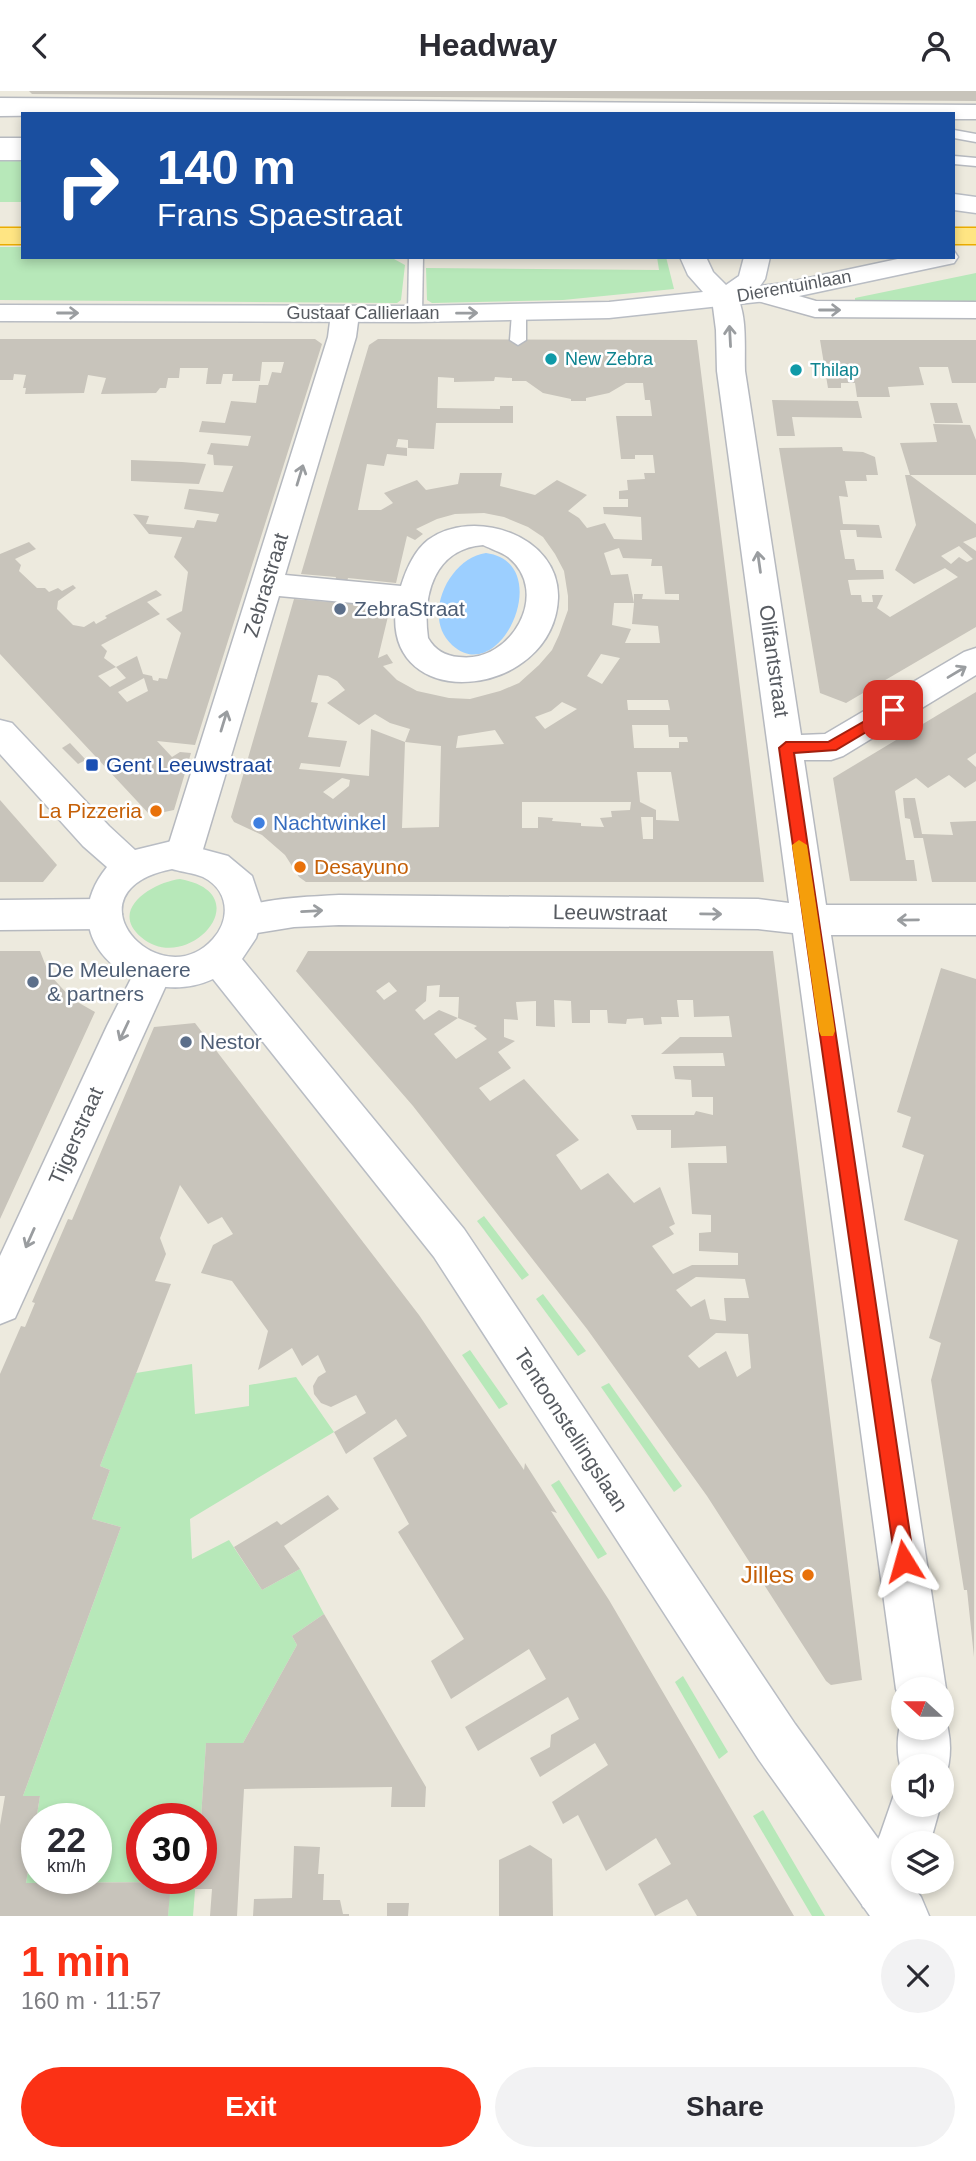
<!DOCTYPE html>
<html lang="en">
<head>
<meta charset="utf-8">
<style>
	body { margin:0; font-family:Helvetica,sans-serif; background:#f2f2f3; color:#2b2b33; height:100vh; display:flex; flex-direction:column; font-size:26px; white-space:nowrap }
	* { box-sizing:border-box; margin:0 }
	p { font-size:23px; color:#7c7c81 }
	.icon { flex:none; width:38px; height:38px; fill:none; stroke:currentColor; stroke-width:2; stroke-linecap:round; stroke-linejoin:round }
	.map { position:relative; height:1825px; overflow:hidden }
	.sheet { display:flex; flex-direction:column; background:#fff; flex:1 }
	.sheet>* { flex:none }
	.banner { position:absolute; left:21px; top:21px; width:934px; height:147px; border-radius:0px; box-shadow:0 4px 10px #0003; background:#1a4fa0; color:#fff; overflow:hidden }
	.needle { width:46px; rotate:291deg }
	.fabs { position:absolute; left:891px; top:1586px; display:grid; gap:14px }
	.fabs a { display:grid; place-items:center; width:63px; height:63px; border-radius:50%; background:#fff; box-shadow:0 4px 10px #0003; font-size:35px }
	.speed { position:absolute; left:21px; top:1712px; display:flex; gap:14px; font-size:35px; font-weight:700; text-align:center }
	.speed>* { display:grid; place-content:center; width:91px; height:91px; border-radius:50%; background:#fff; box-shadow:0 4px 10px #0003; line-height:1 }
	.speed small { font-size:18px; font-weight:400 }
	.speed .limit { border:10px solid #d22; background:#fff; color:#111 }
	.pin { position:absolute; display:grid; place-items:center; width:60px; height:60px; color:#fff; margin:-30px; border-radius:14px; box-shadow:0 4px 10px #0006 }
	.me { position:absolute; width:77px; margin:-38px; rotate:352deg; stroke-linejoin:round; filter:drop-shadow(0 0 5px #0008) }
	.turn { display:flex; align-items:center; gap:24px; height:147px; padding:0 21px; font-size:32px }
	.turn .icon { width:91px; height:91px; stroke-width:2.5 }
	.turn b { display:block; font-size:49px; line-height:60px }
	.round { display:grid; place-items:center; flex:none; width:74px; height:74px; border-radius:37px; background:#f2f2f3 }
	.headline { display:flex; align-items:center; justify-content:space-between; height:119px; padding:0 21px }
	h1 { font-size:42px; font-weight:700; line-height:52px; color:#fb3115 }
	.action { display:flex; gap:14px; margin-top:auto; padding:14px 21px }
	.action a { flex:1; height:80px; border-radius:42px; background:#fb3115; color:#fff; font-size:28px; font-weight:700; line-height:80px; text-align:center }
	.action a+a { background:#f2f2f3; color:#2b2b33 }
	header { display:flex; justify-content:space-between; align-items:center; height:91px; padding:0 21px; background:#fff; font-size:32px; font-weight:700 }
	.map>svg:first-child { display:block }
</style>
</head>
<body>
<header><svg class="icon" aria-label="back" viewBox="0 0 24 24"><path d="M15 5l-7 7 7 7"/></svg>Headway<svg class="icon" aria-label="person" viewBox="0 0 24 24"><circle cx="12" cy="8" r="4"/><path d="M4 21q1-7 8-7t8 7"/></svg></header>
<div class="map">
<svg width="976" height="1825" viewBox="0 0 976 1825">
	<rect width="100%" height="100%" fill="#edeade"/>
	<g fill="#b7e8b9" fill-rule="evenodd">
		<rect x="0" y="68" width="23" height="43"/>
		<path d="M0,156H23V166L394,168L405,174L401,209L397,212L0,209Z"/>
		<path d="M657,166H666L674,198L563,209L432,212L427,209L426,177L659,179Z"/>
		<path d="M976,182V212L855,211V207Z"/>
		<path d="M180,788C262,803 187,886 141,846C108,818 154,791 180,788Z"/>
		<path d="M484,1125L529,1184L522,1189L477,1130Z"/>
		<path d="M543,1203L586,1260L578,1265L536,1208Z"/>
		<path d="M470,1259L508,1313L499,1318L462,1264Z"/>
		<path d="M192,1273L195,1323L249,1315V1294L296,1286L334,1341L190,1428L192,1468L229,1449L262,1499L300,1478L324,1523L292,1545L297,1554L243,1652H206L201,1727H142V1787H196L193,1825H168L170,1791L26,1792L40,1705H23L121,1436L92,1428L110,1379L100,1375L136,1282ZM37,1727H96V1787H37Z"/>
		<path d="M609,1292L682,1395L674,1401L601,1296Z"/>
		<path d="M559,1389L607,1463L598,1468L551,1394Z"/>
		<path d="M683,1585L728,1661L719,1668L675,1591Z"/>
		<path d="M763,1719L825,1825H812L753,1725Z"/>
	</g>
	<path fill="#9ccfff" d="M486,462C557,471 501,599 452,554C421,526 449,467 486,462Z"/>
	<g fill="#c8c4bb" fill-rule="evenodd">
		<path d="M29,0H976V10L32,3Z"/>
		<path d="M0,248H315L322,253L195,654L157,650L172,666L180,661L191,662L174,719L150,724L0,563V463L29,451L36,458L15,468L21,474L19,480L37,497H45L49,501L58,497L62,500L73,494L76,497L58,510L57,518L73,534L84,536L94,530L96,533L107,527L105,525L156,499L162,504L147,511L160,523L101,554L107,560L104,567L116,576L137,565L143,583L152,585L153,589L158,590L159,587L167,588L181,542L166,528L182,520L188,481L174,466L182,446L149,443L133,423L149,425L146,433L194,437L197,429L216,431L219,423L184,418L189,398L223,401L233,375L214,374L213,364L207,363L211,352L248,355L251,345L199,341L202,330L225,332L231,310L256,312L259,294H268L272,281L281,282L284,271H262L260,290H232L233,283H223L221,293H206L208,277H180L179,287H168L166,297H160L156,302L101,303L106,287L88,284L84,302L25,303L26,297H23L26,284L14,283L13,289H0ZM116,576L126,587L110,596L98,585ZM144,587L148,600L127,611L118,601Z"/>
		<path d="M378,248L697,249L764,791H306L299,786L285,764L262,744L234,731L231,726L294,508L330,511L336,486L301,483L369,254ZM438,286L454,287V291L494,290L495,286L512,287V290H526L543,302L571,308V310H586V307L609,302L626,292H643L645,309H650L652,325H616L621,368H635V364H653L655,382H644L645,388L627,389L628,399L619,400V408H628V416H603L604,423L641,426L642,449L614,448L605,432L587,437L579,427L568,420L587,404L557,389L535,404L500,395L502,382H460L458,393L426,399L417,389L384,402L393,412L381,419H358L367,373L384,375L387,363L407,365V357L396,356L398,348L408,349V357L434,358L436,332H513V315H500V318L437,317ZM484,422L504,426L528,436L543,446L555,463L564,480L568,505V519L559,544L552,559L539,574L519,592L500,600L470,608L449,607L417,600L397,589L383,575L393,572L387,563L378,567L390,517L341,512L348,487L396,492L407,445L415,449L423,443L416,438L437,428L455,423ZM619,457L623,467L652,468L651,475H662L665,503H679V509L642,508L643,503H634V513L632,533L658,535L660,552H625L631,538L612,534L614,512H634L628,483L611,484L604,462ZM601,563L620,567L602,593L587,585ZM318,584L328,585L337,590L345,599L327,612L359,634L375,623L390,632L410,638L405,651L441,655L439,736L402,737L405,651L371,638L369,685L299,678L301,672L340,676L347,650L308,646L318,612L311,611ZM627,609H668L670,619H628ZM562,611L577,618L545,638L535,626L551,620ZM632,634H668L669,646H687L688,651H679V657H634ZM495,639L504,653L456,657L458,645ZM637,681H671L679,730L656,729V719L640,711ZM342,687L350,689L349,695L333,708L323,701ZM522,711H631L630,719L611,720L612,726L600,727L604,736L581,735V732L552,730L553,727L538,726V737H522ZM641,726H653V748H643Z"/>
		<path d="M820,249H976V292H952L948,276H919L924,294L888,296L890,306H857L855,292H841V297H828Z"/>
		<path d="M772,309L858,310L862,327L792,326L795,345H777Z"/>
		<path d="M930,312H957L963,332H935Z"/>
		<path d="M933,333L970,334L976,349V384H910L900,352L937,351Z"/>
		<path d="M842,356L843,360L863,361L875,366L878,384H866L867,390H845L848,406L839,405L843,433L879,434L882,447L857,446L856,439H840L845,468H854L856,479H883L884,488L848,489L851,504H861L862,511H873L872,504H883L877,517L890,526L958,486L945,477L914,493L895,479L916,434L905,384H910L976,433V446L963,451L976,460V536L846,612L820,602L779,357ZM959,455L973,468L967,471L959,466L951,473L941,465Z"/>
		<path d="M131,369L182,371L206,373L199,393L131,390Z"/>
		<path d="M976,601V662L967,668L976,676V690L965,697L949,684L928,697L916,687L895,700L906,769H914L917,790H850L833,687Z"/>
		<path d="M70,652L86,669L78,673L62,657Z"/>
		<path d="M903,707H915L922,743L953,744L950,731L976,730V791H932L923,747H914L910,728L905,727Z"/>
		<path d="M0,709L57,774L43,791H0Z"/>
		<path d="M0,860H40L49,883L72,908L95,921L0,1128Z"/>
		<path d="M308,860H773L862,1589L831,1594L826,1590L707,1405L587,1238L413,1015L296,880ZM389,891L397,900L384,909L376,900ZM440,894L439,906H459L458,927L439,919L424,929L415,919L426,910L427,895ZM554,909L571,910L572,932H590V919H607L608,932L626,933L627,928L643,927L644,934L662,933L661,926H679L677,909H693L694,926L729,925L732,946H680L661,963L723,962L725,975H673L675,988L691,989L692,1006H713V1024L696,1020L694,1024H631L637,1039H671V1057L726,1055L727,1072H688L692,1123L711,1124V1141L699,1142V1160L738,1162V1174H692L673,1183L652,1155L674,1143L669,1136L675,1133L660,1096L634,1112L608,1082L581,1099L556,1064L579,1049L524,988L490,1010L479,997L511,977L498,961L515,950L504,946V928L518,929L516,911L536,910V935L555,936ZM458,927L477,935L474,937L487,948L456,968L434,943ZM696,1186L745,1188L749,1207H724L726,1230L710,1228L705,1208L691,1216L676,1199ZM716,1242L748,1243L751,1277L737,1286L726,1260L699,1277L688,1265Z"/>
		<path d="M941,877L976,888L974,1566L967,1499H964L931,1289L941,1252L929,1247L958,1149L904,1129L924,1064L902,1056L911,1026L897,1021Z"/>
		<path d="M195,932L419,1224L524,1379L525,1372L557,1422L551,1420L609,1509L794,1825H697L687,1808L655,1825L638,1793L671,1773L656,1747L606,1780L578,1724L563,1733L552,1711L608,1674L595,1652L540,1686L530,1667L550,1656L551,1644L579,1628L568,1606L478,1660L465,1636L546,1588L529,1558L451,1608L431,1570L464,1548L398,1441L409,1433L373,1367L407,1345L396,1328L346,1363L334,1341L366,1322L356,1304L331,1316L321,1312L314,1303L313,1295L318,1286L326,1281L318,1264L302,1275L292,1257L258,1279L268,1240L232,1190L201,1182L213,1154L233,1143L222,1126L208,1133L180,1094L160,1147L166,1163L155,1190L171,1193L100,1375L110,1379L92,1428L121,1436L23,1705H40L26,1792L171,1791L168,1825H0V1734L5,1705H0V1283L21,1235L25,1236L35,1212L32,1211L68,1128L72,1129L154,936Z"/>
		<path d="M328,1404L339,1418L284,1455L300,1478L262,1499L234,1456L277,1430L281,1434Z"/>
		<path d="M324,1523L426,1696L425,1716H391L392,1696L244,1698L237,1825H210L212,1798H195L196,1787H201V1727L206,1652H243L297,1554L292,1545Z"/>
		<path d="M530,1754L552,1768L553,1825H499V1769Z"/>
		<path d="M294,1755L320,1756L318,1783H324L323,1809H340L343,1823H349V1825H253L254,1808L292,1807Z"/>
		<path d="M387,1812H409L408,1825H387Z"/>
	</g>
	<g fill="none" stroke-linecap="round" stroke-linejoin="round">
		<defs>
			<g id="lane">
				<path d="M0,17L152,19L158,23L0,25Z"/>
				<path d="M954,39L976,43V51L954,47Z"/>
				<rect x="0" y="47" width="23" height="8"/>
				<path d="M954,65L976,67V75L954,73Z"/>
				<path d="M409,166H423L422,223L415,227L408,223Z"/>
				<path d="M519,218L526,222V249L518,254L510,249L512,222Z"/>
			</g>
			<g id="street">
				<path d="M0,7L976,14V28H954V23L0,21Z"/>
				<path d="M764,195L816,210L976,211V227L815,226L754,209L751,203L754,197Z"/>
				<path d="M725,200L735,202C748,222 744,257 745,280L801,644L825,643L964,561L976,557V584L843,665L831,669H804L826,814H976V844H831L946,1598L942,1609V1598H903V1615L896,1598L793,842L758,838L339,834L294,836L245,844L232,839L226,829L232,819C266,807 303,806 339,804L758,808L789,812L717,280L716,239L712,208L715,202Z"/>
				<path d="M345,215L355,217L359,223L356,246L285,484L401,495C406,479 414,460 428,449C473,416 560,444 558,507C554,608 382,626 396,516L279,505L201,765L196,775L183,779L170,775L165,765L328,246L331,223L335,217ZM483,454C491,458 501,461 508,466C552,501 511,573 459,566C445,565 435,559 428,547C422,504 434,458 483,454Z"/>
				<path d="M103,808L116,813L122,823L116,833L103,838L0,839V809Z"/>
				<path d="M154,863L167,868L173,879L15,1227L0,1233V1165L107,935L141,868Z"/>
				<path d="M942,1618C952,1643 953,1668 943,1693L942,1675H903V1683C896,1667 896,1642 903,1626V1636H942Z"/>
				<path d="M903,1692V1713H941L930,1752H903V1790H913L901,1816L882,1823L863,1816L856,1797L880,1744L897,1695Z"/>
			</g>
			<g id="secondary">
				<rect x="0" y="55" width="23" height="14"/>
				<path d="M954,103L976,106V122L954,119Z"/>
				<path d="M954,160L958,166L954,172L785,208L609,227L415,231L0,230V214L415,215L609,211L703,201L688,184L680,166H706L713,181L726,194L739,185L744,166H770L765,188L760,195L785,192L907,166H954Z"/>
				<path d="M0,629L12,632L109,735L135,759L172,750L228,765L252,785L264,821L256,847L242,868L464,1138L795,1633L903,1782V1790H909L921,1806L929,1825H870L759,1669L434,1166L213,888C142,921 47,850 107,776L83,755L0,663ZM172,778C182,781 194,782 203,786C229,799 231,828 213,848C159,908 62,800 172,778Z"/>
			</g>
			<g id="highway">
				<rect x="0" y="137" width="23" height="16"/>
				<rect x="954" y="137" width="22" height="16"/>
			</g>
		</defs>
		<use href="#lane" stroke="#b6b9bf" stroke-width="3"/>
		<use href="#street" stroke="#b6b9bf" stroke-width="3"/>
		<use href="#secondary" stroke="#b9bdc4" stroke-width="3"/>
		<use href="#highway" stroke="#ebac00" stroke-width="3"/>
		<use href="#lane" fill="#fff" fill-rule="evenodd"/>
		<use href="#street" fill="#fff" fill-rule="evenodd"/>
		<use href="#secondary" fill="#fff" fill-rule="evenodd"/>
		<use href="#highway" fill="#ffe583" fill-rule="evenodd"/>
	</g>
	<defs><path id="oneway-shaft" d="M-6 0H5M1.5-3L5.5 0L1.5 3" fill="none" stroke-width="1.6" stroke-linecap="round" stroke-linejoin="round" transform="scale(1.75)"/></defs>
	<g stroke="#9a9da0">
		<use href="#oneway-shaft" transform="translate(830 219)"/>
		<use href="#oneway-shaft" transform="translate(68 222)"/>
		<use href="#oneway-shaft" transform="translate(467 222) rotate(-1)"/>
		<use href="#oneway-shaft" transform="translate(730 245) rotate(-93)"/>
		<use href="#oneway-shaft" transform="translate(300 384) rotate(-73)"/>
		<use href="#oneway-shaft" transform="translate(759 471) rotate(-98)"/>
		<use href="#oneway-shaft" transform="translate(957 581) rotate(-31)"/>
		<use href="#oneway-shaft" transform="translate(224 630) rotate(-73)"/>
		<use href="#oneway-shaft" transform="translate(312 820) rotate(-3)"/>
		<use href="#oneway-shaft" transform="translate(711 823) rotate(1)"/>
		<use href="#oneway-shaft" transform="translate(908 829) rotate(179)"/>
		<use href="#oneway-shaft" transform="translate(124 940) rotate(115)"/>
		<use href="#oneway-shaft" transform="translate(30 1147) rotate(114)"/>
	</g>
	<path fill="#fb3115" stroke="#a3200e" stroke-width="2" d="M893,614L900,619L898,622L836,659L794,662L914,1470L911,1477L904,1480L897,1477L895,1470L779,657L786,651H828Z"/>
	<path fill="#f59e0b" d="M799,749L807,754L835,940L833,945H821L819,940L792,754Z"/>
	<g fill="#0f9aa8" stroke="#fff" stroke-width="2.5">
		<circle cx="551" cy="268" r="7"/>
		<circle cx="796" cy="279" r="7"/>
	</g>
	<g fill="#5c6f8a" stroke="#fff" stroke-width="2.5">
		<circle cx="340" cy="518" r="7"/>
		<circle cx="33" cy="891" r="7"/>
		<circle cx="186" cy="951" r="7"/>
	</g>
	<rect fill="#1a4fb4" stroke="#fff" stroke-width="2.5" x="85" y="667" width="14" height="14" rx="3.5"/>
	<g fill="#e8710a" stroke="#fff" stroke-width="2.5">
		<circle cx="156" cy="720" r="7"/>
		<circle cx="300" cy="776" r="7"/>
		<circle cx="808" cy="1484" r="7"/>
	</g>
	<circle fill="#3f7fe0" stroke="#fff" stroke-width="2.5" cx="259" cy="732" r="7"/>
	<g text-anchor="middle" stroke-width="5" stroke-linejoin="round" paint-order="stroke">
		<g font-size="18" fill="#575b61" stroke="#fff">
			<text transform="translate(794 195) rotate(-10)" y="6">Dierentuinlaan</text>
			<text x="363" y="228">Gustaaf Callierlaan</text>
		</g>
		<g font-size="18" fill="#0d838f" stroke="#fff" text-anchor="start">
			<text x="565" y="274">New Zebra</text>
			<text x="810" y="285">Thilap</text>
		</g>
		<g font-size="21" fill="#575b61" stroke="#fff">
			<text transform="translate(266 494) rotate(-73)" y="7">Zebrastraat</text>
			<text transform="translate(774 570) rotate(82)" y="7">Olifantstraat</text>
			<text transform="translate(610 822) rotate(1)" y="7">Leeuwstraat</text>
			<text transform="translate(76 1045) rotate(-66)" y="7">Tijgerstraat</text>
			<text transform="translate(571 1339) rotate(57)" y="7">Tentoonstellingslaan</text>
		</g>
		<g font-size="21" fill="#4e5e75" stroke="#fff" text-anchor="start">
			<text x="354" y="525">ZebraStraat</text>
			<text x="47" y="886">De Meulenaere<tspan x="47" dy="24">&amp; partners</tspan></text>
			<text x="200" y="958">Nestor</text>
		</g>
		<g font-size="21" fill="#164399" stroke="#fff" text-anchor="start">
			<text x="106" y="681">Gent Leeuwstraat</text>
		</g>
		<g font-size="21" fill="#c56008" stroke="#fff" text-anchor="end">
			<text x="142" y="727">La Pizzeria</text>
			<text x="314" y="783" text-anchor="start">Desayuno</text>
		</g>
		<g font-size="21" fill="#366cbe" stroke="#fff" text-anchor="start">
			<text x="273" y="739">Nachtwinkel</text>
		</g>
		<g font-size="24" fill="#c56008" stroke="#fff" text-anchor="end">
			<text x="794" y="1492">Jilles</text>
		</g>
	</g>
</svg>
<div class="fabs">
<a><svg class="needle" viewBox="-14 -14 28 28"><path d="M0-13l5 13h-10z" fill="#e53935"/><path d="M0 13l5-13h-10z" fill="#7c7c81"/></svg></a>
<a><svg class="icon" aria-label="sound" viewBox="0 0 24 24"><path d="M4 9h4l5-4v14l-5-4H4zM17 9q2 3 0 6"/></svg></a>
<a><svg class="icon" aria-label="layers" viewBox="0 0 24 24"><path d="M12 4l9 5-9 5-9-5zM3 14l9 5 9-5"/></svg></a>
</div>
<div class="speed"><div>22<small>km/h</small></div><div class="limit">30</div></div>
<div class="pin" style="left:893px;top:619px;background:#d93025"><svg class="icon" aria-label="arrive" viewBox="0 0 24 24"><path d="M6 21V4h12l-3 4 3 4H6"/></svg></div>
<svg class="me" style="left:904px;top:1470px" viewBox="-20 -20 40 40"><path d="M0-17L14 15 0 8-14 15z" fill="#fb3115" stroke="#fff" stroke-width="4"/></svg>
<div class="banner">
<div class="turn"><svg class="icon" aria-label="right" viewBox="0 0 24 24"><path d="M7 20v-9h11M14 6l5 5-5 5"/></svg><div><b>140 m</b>Frans Spaestraat</div></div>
</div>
</div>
<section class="sheet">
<div class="headline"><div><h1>1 min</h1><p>160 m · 11:57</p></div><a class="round"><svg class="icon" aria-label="close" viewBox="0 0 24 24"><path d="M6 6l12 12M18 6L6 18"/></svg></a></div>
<div class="action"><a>Exit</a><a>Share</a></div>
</section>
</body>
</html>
